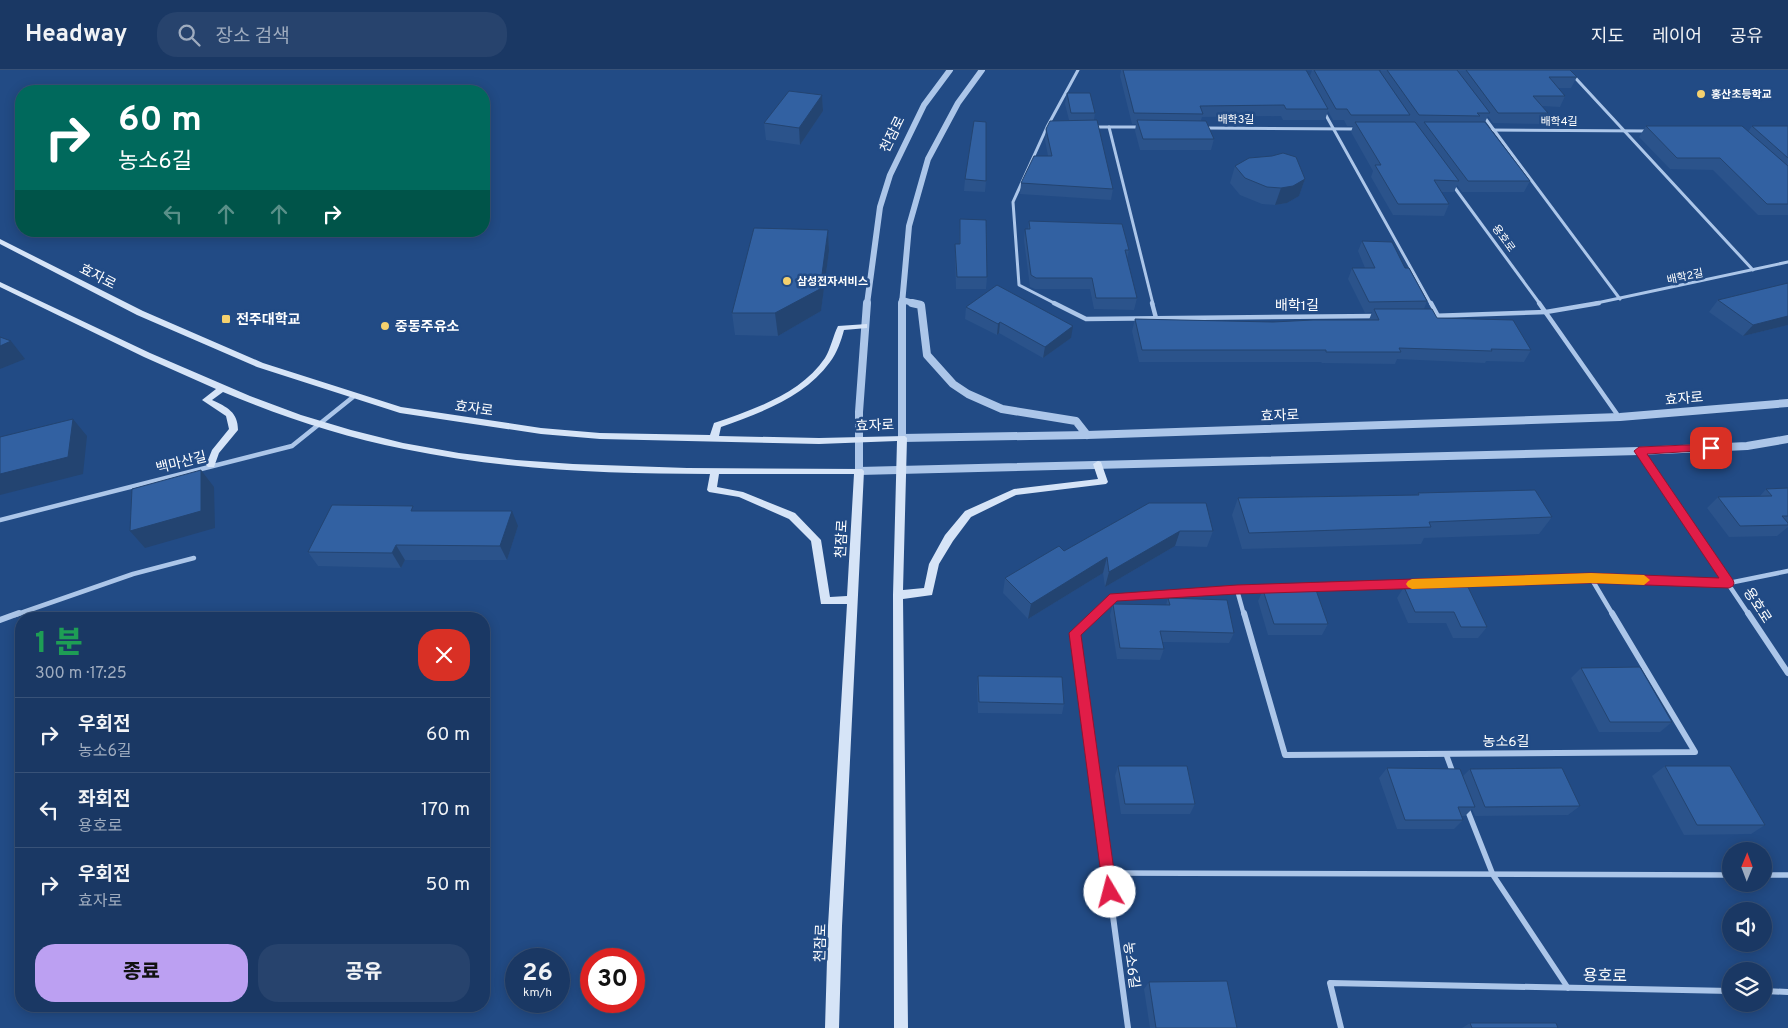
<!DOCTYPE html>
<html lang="ko">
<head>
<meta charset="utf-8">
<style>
	body { margin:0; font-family:Overpass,"Noto Sans KR",sans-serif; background:#27436d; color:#f1f3f6; height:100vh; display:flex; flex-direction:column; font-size:19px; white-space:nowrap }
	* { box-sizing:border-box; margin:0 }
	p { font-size:16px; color:#9facbf }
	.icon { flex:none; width:28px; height:28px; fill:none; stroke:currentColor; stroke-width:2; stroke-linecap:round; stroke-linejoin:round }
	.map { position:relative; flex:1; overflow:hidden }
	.side { position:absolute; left:15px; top:542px; width:475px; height:400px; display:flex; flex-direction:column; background:#1a3864; border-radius:20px; box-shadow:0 2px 12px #0003,0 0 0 1px #385278 }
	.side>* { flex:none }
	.banner { position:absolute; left:15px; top:15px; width:475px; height:152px; border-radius:20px; box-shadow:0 2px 12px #0003,0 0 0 1px #385278; background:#00695c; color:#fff; overflow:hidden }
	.needle { width:32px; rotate:1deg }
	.tools { position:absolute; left:1722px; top:772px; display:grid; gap:10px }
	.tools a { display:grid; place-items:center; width:50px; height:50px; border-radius:50%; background:#1a3864; box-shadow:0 2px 12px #0003,0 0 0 1px #385278; font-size:25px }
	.speed { position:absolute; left:505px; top:878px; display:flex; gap:10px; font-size:25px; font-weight:700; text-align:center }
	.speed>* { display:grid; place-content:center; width:65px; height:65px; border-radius:50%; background:#1a3864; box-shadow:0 2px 12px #0003,0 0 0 1px #385278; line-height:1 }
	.speed small { font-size:12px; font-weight:400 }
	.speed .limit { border:8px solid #d22; background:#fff; color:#111 }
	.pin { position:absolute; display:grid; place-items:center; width:42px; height:42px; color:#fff; margin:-21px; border-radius:10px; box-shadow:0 2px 8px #0006 }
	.me { position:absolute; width:55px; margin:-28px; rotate:352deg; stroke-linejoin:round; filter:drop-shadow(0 0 4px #0008) }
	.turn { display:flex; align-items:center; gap:18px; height:105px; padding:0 20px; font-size:22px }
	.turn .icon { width:65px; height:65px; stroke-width:2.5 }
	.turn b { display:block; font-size:35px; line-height:42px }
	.lanes { display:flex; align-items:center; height:48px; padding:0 20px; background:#0003; justify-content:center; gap:25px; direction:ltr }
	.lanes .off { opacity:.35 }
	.round { display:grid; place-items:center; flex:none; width:52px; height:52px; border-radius:20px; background:#27436d }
	.summary { display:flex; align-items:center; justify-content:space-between; height:85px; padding:0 20px }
	h1 { font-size:30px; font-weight:800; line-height:38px; color:#1e9e55 }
	.cta { display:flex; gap:10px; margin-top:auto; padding:10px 20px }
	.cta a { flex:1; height:58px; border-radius:20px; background:#bca0f2; color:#111; font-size:20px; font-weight:800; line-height:58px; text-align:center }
	.cta a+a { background:#27436d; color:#f1f3f6 }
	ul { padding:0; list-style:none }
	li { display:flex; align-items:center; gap:15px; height:75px; padding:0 20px; border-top:1px solid #385278 }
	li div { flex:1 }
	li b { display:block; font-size:19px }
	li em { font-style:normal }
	header { display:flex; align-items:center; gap:30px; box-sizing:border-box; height:70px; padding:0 25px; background:#1a3864; border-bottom:1px solid #385278 }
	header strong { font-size:24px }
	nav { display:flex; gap:28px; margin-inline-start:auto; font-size:18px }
	.search { width:350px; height:45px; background:#27436d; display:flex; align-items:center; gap:12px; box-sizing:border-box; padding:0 18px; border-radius:20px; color:#9facbf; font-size:19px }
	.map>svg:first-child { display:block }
</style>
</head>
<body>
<header>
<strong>Headway</strong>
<div class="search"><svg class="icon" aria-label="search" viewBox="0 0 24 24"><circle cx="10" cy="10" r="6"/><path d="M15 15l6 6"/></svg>장소 검색</div>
<nav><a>지도</a><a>레이어</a><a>공유</a></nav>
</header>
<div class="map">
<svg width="1788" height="958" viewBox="0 0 1788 958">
	<rect width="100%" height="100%" fill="#224b85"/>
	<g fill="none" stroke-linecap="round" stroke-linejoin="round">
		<g stroke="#acc6e9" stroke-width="5.5">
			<path d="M1446,684L1453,703"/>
			<path d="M1467,739L1493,805L1568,918"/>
			<path d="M1107,803L1731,805"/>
			<path d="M1764,805H1788"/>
		</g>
		<g stroke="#acc6e9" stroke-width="3">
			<path d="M1568,0L1753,200"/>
			<path d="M1323,40L1431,234"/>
			<path d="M1482,44L1620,229"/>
			<path d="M1094,57H1140"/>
			<path d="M1109,57L1153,234"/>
			<path d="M1204,58L1358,59"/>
			<path d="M1486,60L1648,61"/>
			<path d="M1452,114L1540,234"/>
			<path d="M1056,234L1019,215L1013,132L1047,57L1078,0"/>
			<path d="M1592,234L1788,192"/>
		</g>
		<g stroke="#acc6e9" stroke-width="4.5">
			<path d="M1054,233L1086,249L1378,246"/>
			<path d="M1152,233L1156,248"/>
			<path d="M1431,233L1438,246"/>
			<path d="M1539,233L1619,347"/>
			<path d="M1431,246L1546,242L1599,233"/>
			<path d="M1639,381L1749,545"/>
			<path d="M0,450L292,376L353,327"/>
			<path d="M1591,508L1613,545"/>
			<path d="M1237,520L1244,545"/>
			<path d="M15,545L133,504L194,488"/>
			<path d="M1095,545L1114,527L1237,520L1591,508L1729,513L1788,501"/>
		</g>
		<g stroke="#acc6e9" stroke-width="6">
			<path d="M1096,543L1075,563L1128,958"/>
			<path d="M1244,543L1285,685L1695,682L1612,543"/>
			<path d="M1748,543L1788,603"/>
			<path d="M0,550L19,543"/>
			<path d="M1764,921L1788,922"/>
			<path d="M1341,958L1330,913L1731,921"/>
		</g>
		<g stroke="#acc6e9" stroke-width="6">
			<path d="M902,230L917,234"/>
			<path d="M867,234L880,137L890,105L924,35L950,0"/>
			<path d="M902,234L909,156L928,89L958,33L982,0"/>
		</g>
		<g stroke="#acc6e9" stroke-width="8">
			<path d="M867,233L859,342V401L1639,381L1747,376L1788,369"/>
			<path d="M902,233V368L1087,365L1620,347L1788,333"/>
			<path d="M912,233L921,235L927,285L953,314L968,324L1002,339L1076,351L1087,365"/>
		</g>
		<g fill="#d6e4f7" fill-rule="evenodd">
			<path d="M0,169L143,241L263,293L401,337L541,358L600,363L710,365L714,353C752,340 801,324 825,288C831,278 833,266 838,256L867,254V258L844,260C841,271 837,283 830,292C805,327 760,343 721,357L719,366L819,368L905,366L907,368L903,520L924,518L929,494L945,465L965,441L1014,419L1098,409L1093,394L1098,391L1101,392L1108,412L1106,414L1016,425L971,447L953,471L939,494L932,525L903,529L908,958H894L893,525L897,371L819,374L600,369L541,364L400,343L257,297L137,245L0,174Z"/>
			<path d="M0,212L150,283L250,326L301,345L351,360L403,373L459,383L516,390L573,394L687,398L862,399L864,401L842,856L839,958H825L828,856L847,534H821L811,471L789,449L739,427L709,422L707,420L710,404C608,404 505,400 404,379C342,367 281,346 223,322L212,330C227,337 238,342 238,360L219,383L214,397H208L206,395L212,380L229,359L226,346L202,330L216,319L144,287L0,217ZM719,404H854L847,526L830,527L821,470L795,443L743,422L717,417Z"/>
		</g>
	</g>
	<g fill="#2b538b">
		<path d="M1121,0H1306L1310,6L1312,0H1379L1381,2V0H1570L1577,7L1571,18H1558L1565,26L1560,37L1542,36L1548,43L1542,54L1493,53L1488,46L1485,52L1530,111L1524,122H1462L1457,115L1454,122H1441L1449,134L1444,146L1393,145L1371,107L1373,101L1351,62L1353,56H1347L1344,50H1333L1328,41L1325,50H1283L1281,46L1202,47L1201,50L1214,69L1211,80H1140L1135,61L1136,54H1132L1120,6Z"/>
		<path d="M1067,23L1095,43L1094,50L1113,119L1111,130L1020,124L1021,113L1048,86L1045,70L1046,59L1069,50L1065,34Z"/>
		<path d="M822,25L823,41L800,75L766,70L764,53Z"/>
		<path d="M1646,56L1748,62L1752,56H1788V145H1758L1713,100L1670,99L1639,67Z"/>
		<path d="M1235,96L1305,109L1299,126L1287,133L1275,135L1262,134L1240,125L1230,113Z"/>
		<path d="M965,109L986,111L985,122L964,121Z"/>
		<path d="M960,149L987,207L986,219H956L955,185V174H959Z"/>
		<path d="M1029,151L1129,180L1127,189L1137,228L1134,240L1094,239L1090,219H1035L1030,217L1024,170L1025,159H1028Z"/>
		<path d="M828,160L829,181L821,241L778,266L735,265L732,243Z"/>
		<path d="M1362,171L1405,198L1427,231L1424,239L1437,248L1531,280L1524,292L1486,291L1485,293L1397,289L1395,294L1322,293L1321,292H1139L1132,261L1135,249L1273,252L1369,250L1372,242L1365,243L1348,209L1352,198H1365L1358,181Z"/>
		<path d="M1788,213V255L1743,266L1709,242L1718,230Z"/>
		<path d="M966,237L1071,268L1043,288L999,263L997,265L965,249Z"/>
		<path d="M1788,418V457L1777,466L1729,467L1707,438L1718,427L1760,426L1766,419Z"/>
		<path d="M1418,423L1552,447L1539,464L1424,468L1421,474L1242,479L1232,445L1238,428L1417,425Z"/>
		<path d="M1149,433L1213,461L1207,477L1175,476L1105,517L1103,503L1028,549L1003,523L1005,508L1064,481Z"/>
		<path d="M416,441L518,456L507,490H405L401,498L318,496L308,482Z"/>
		<path d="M1404,517L1487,557L1478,568H1453L1446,553H1408L1397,528Z"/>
		<path d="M1263,520L1328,554L1322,565H1268L1258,531Z"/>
		<path d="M1168,528L1234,563L1229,573L1162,572L1164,579L1160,590L1117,589L1110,545L1113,534L1166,535Z"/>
		<path d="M1581,598L1672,652L1660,662H1599L1571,608Z"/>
		<path d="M978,606L1064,634L1062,644L978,643L977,616Z"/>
		<path d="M1118,696L1195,734L1190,744H1121L1115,706Z"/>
		<path d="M1665,696L1765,755L1751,764L1684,765L1652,706Z"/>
		<path d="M1387,698L1463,706L1470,699L1580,736L1568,745L1475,746L1472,739L1465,746H1462L1463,750L1454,759H1397L1379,708Z"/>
		<path d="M1149,912L1237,958H1150L1144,919Z"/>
		<path d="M1470,953L1558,958H1462Z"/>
	</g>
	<g fill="#234471">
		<path d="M822,25L823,41L800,75L799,58Z"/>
		<path d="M1305,109L1299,126L1287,133L1275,135L1281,118Z"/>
		<path d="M828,160L829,181L821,241L778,266L775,243Z"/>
		<path d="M1788,246V255L1743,266L1753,255Z"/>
		<path d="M1000,252L999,263L997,265L998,254Z"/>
		<path d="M1073,256L1071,268L1043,288L1045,277Z"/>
		<path d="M11,271L25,289L0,299V276Z"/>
		<path d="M73,349L87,366L83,404L0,425V404Z"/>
		<path d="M201,400L214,417L215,458L145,478L130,461Z"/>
		<path d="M512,441L518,456L507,490L500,476Z"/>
		<path d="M1180,461L1175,476L1105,517L1109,502Z"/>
		<path d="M396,475L405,490L401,498L392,483Z"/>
		<path d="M1107,487L1103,503L1028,549L1031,534Z"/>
	</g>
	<g fill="#3261a2" stroke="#234471">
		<path d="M1123,0H1306L1328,39H1286L1284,35L1200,36L1203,44L1134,43Z"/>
		<path d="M1314,0H1379L1410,45H1351L1347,39H1336Z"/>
		<path d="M1387,0H1457L1490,43H1477L1480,46L1419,45Z"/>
		<path d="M1466,0H1570L1577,7H1549L1565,26H1533L1548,43H1498Z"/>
		<path d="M789,21L822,25L799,58L764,53Z"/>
		<path d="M1067,23H1090L1095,43H1071Z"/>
		<path d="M1097,50L1113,119L1021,113L1034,86H1052L1046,59L1050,51Z"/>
		<path d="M1137,50L1206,51L1214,69H1143Z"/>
		<path d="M974,51L986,52V111L965,109Z"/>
		<path d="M1355,52H1415L1459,111L1434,110L1449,134H1398L1375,95H1381Z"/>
		<path d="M1424,52H1485L1530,111H1468Z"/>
		<path d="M1646,56H1742L1788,96V134H1767L1720,88H1677Z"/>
		<path d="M1752,56H1788V88Z"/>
		<path d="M1283,83L1296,87L1305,109L1293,116L1281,118L1267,117L1245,108L1235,96L1249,88L1272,86Z"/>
		<path d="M960,149L986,150L987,207H957L955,174H960Z"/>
		<path d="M1029,151L1122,154L1129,180H1125L1137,228H1096L1092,208H1036L1031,205L1025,159H1030Z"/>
		<path d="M754,158L828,160L820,219L775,243H732Z"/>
		<path d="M1362,171L1392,172L1405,198H1409L1427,231L1369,232L1352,198H1375Z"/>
		<path d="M1788,213V246L1753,255L1718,230Z"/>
		<path d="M997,215L1073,256L1045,277L1000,252L998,254L966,237Z"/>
		<path d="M1374,239H1432L1437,248L1513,250L1531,280L1491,279L1492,281L1399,278L1401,282H1326V280H1142L1135,249L1273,252L1313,250H1379Z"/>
		<path d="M0,267L11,271L0,276Z"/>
		<path d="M73,349L68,387L0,404V367Z"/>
		<path d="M201,400V441L130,461L132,419Z"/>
		<path d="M1788,418V446H1782L1788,453V455L1740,456L1718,427L1772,426L1766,419Z"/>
		<path d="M1535,420L1552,447L1429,452L1431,457L1249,463L1238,428L1419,425L1418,423Z"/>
		<path d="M1149,433H1206L1213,461H1180L1109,502L1107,487L1031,534L1005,508L1059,476L1064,481Z"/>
		<path d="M332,435L413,436L411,441H512L500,476L396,475L392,483L308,482Z"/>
		<path d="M1404,517H1468L1487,557H1461L1454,542H1415Z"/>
		<path d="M1263,520H1316L1328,554H1274Z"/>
		<path d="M1168,528L1227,530L1234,563L1160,561L1164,579L1120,578L1113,534L1170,535Z"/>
		<path d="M1640,597L1672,652H1610L1581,598Z"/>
		<path d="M978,606L1062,607L1064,634L979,632Z"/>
		<path d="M1118,696H1187L1195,734H1125Z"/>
		<path d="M1665,696H1730L1765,755H1697Z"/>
		<path d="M1387,698L1460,699L1475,737H1458L1463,750H1405Z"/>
		<path d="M1562,698L1580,736L1485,737L1470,699Z"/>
		<path d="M1227,911L1237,958H1156L1149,912Z"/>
		<path d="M1470,953H1556L1558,958H1472Z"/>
	</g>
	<path fill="#e11d48" stroke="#92132f" d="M1711,374L1716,378L1715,380L1647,384L1733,510L1734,513L1733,516L1729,518L1591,513L1237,524L1117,531L1081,565L1117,822L1115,827L1110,829L1104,827L1069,563L1110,524L1237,515L1591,503L1719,508L1634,381L1639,377Z"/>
	<path fill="#f59e0b" d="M1591,503L1644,505L1650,510L1644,515L1591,513L1412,519L1408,517L1406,514L1408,511L1412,509Z"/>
	<g fill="#f5d16e" stroke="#224b85" stroke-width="2">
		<circle cx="1701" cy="24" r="5"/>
		<circle cx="787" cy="211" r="5"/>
		<rect x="221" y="244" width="10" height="10" rx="2.5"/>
		<circle cx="385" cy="256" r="5"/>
	</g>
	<g text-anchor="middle" stroke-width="5" stroke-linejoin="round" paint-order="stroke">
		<g font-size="11" font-weight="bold" fill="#fff" stroke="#224b85" text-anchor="start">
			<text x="1711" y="28">홍산초등학교</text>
			<text x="797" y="215">삼성전자서비스</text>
		</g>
		<g font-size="11" fill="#fff" stroke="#224b85">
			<text x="1236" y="53">배학3길</text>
			<text x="1559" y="55">배학4길</text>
			<text transform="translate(1504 168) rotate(54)" y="4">용호로</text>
			<text transform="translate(1685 206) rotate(-12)" y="4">배학2길</text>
		</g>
		<g font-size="14" fill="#fff" stroke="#224b85">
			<text transform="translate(892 64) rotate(-64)" y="5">천잠로</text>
			<text transform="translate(98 206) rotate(27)" y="5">효자로</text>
			<text x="1297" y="240">배학1길</text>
			<text transform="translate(1684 328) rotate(-5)" y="5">효자로</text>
			<text transform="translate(474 338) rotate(8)" y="5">효자로</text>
			<text transform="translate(1280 345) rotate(-2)" y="5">효자로</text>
			<text transform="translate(875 355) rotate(-2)" y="5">효자로</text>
			<text transform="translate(181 392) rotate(-14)" y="5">백마산길</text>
			<text transform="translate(841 469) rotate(-87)" y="5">천잠로</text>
			<text transform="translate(1758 535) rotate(57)" y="5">용호로</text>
			<text x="1506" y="676">농소6길</text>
			<text transform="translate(820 873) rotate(-88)" y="5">천잠로</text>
			<text transform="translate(1132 895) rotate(82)" y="5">농소6길</text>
		</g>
		<g font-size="14" font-weight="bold" fill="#fff" stroke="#224b85" text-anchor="start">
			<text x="236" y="254">전주대학교</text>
			<text x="395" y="261">중동주유소</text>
		</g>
		<g font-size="16" fill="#fff" stroke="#224b85">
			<text transform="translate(1605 905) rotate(1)" y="6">용호로</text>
		</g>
	</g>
</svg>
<div class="tools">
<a><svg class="needle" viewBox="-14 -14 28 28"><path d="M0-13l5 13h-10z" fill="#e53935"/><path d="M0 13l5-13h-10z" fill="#9facbf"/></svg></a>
<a><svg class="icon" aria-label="sound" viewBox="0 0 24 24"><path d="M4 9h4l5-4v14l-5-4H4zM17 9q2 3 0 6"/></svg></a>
<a><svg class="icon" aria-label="layers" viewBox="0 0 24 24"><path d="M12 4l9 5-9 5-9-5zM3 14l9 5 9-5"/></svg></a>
</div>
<div class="speed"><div>26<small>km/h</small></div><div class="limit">30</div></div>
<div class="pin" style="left:1711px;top:378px;background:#d93025"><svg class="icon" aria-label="arrive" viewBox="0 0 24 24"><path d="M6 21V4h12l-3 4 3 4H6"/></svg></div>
<svg class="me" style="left:1110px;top:822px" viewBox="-20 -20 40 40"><circle r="19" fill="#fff"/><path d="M0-13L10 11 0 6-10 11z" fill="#e11d48"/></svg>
<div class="banner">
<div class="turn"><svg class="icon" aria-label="right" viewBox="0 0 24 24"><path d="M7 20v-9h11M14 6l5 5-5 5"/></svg><div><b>60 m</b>농소6길</div></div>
<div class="lanes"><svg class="icon off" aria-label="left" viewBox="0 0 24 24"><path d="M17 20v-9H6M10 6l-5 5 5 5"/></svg><svg class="icon off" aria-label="ahead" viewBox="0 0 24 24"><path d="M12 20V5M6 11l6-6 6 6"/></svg><svg class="icon off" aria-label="ahead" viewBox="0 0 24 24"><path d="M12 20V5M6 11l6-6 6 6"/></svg><svg class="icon" aria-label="right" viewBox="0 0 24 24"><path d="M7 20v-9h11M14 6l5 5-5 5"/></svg></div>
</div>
<section class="side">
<div class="summary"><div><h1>1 분</h1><p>300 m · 17:25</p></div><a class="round" style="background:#d93025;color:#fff"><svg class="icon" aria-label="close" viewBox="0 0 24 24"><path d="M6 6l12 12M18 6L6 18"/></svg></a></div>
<ul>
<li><svg class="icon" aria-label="right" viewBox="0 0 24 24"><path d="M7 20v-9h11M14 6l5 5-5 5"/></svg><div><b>우회전</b><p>농소6길</p></div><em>60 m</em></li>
<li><svg class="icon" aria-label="left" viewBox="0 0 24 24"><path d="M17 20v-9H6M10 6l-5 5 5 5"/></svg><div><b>좌회전</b><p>용호로</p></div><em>170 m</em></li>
<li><svg class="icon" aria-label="right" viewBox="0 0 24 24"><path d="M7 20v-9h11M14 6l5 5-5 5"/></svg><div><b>우회전</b><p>효자로</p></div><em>50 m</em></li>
</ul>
<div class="cta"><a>종료</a><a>공유</a></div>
</section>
</div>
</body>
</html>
